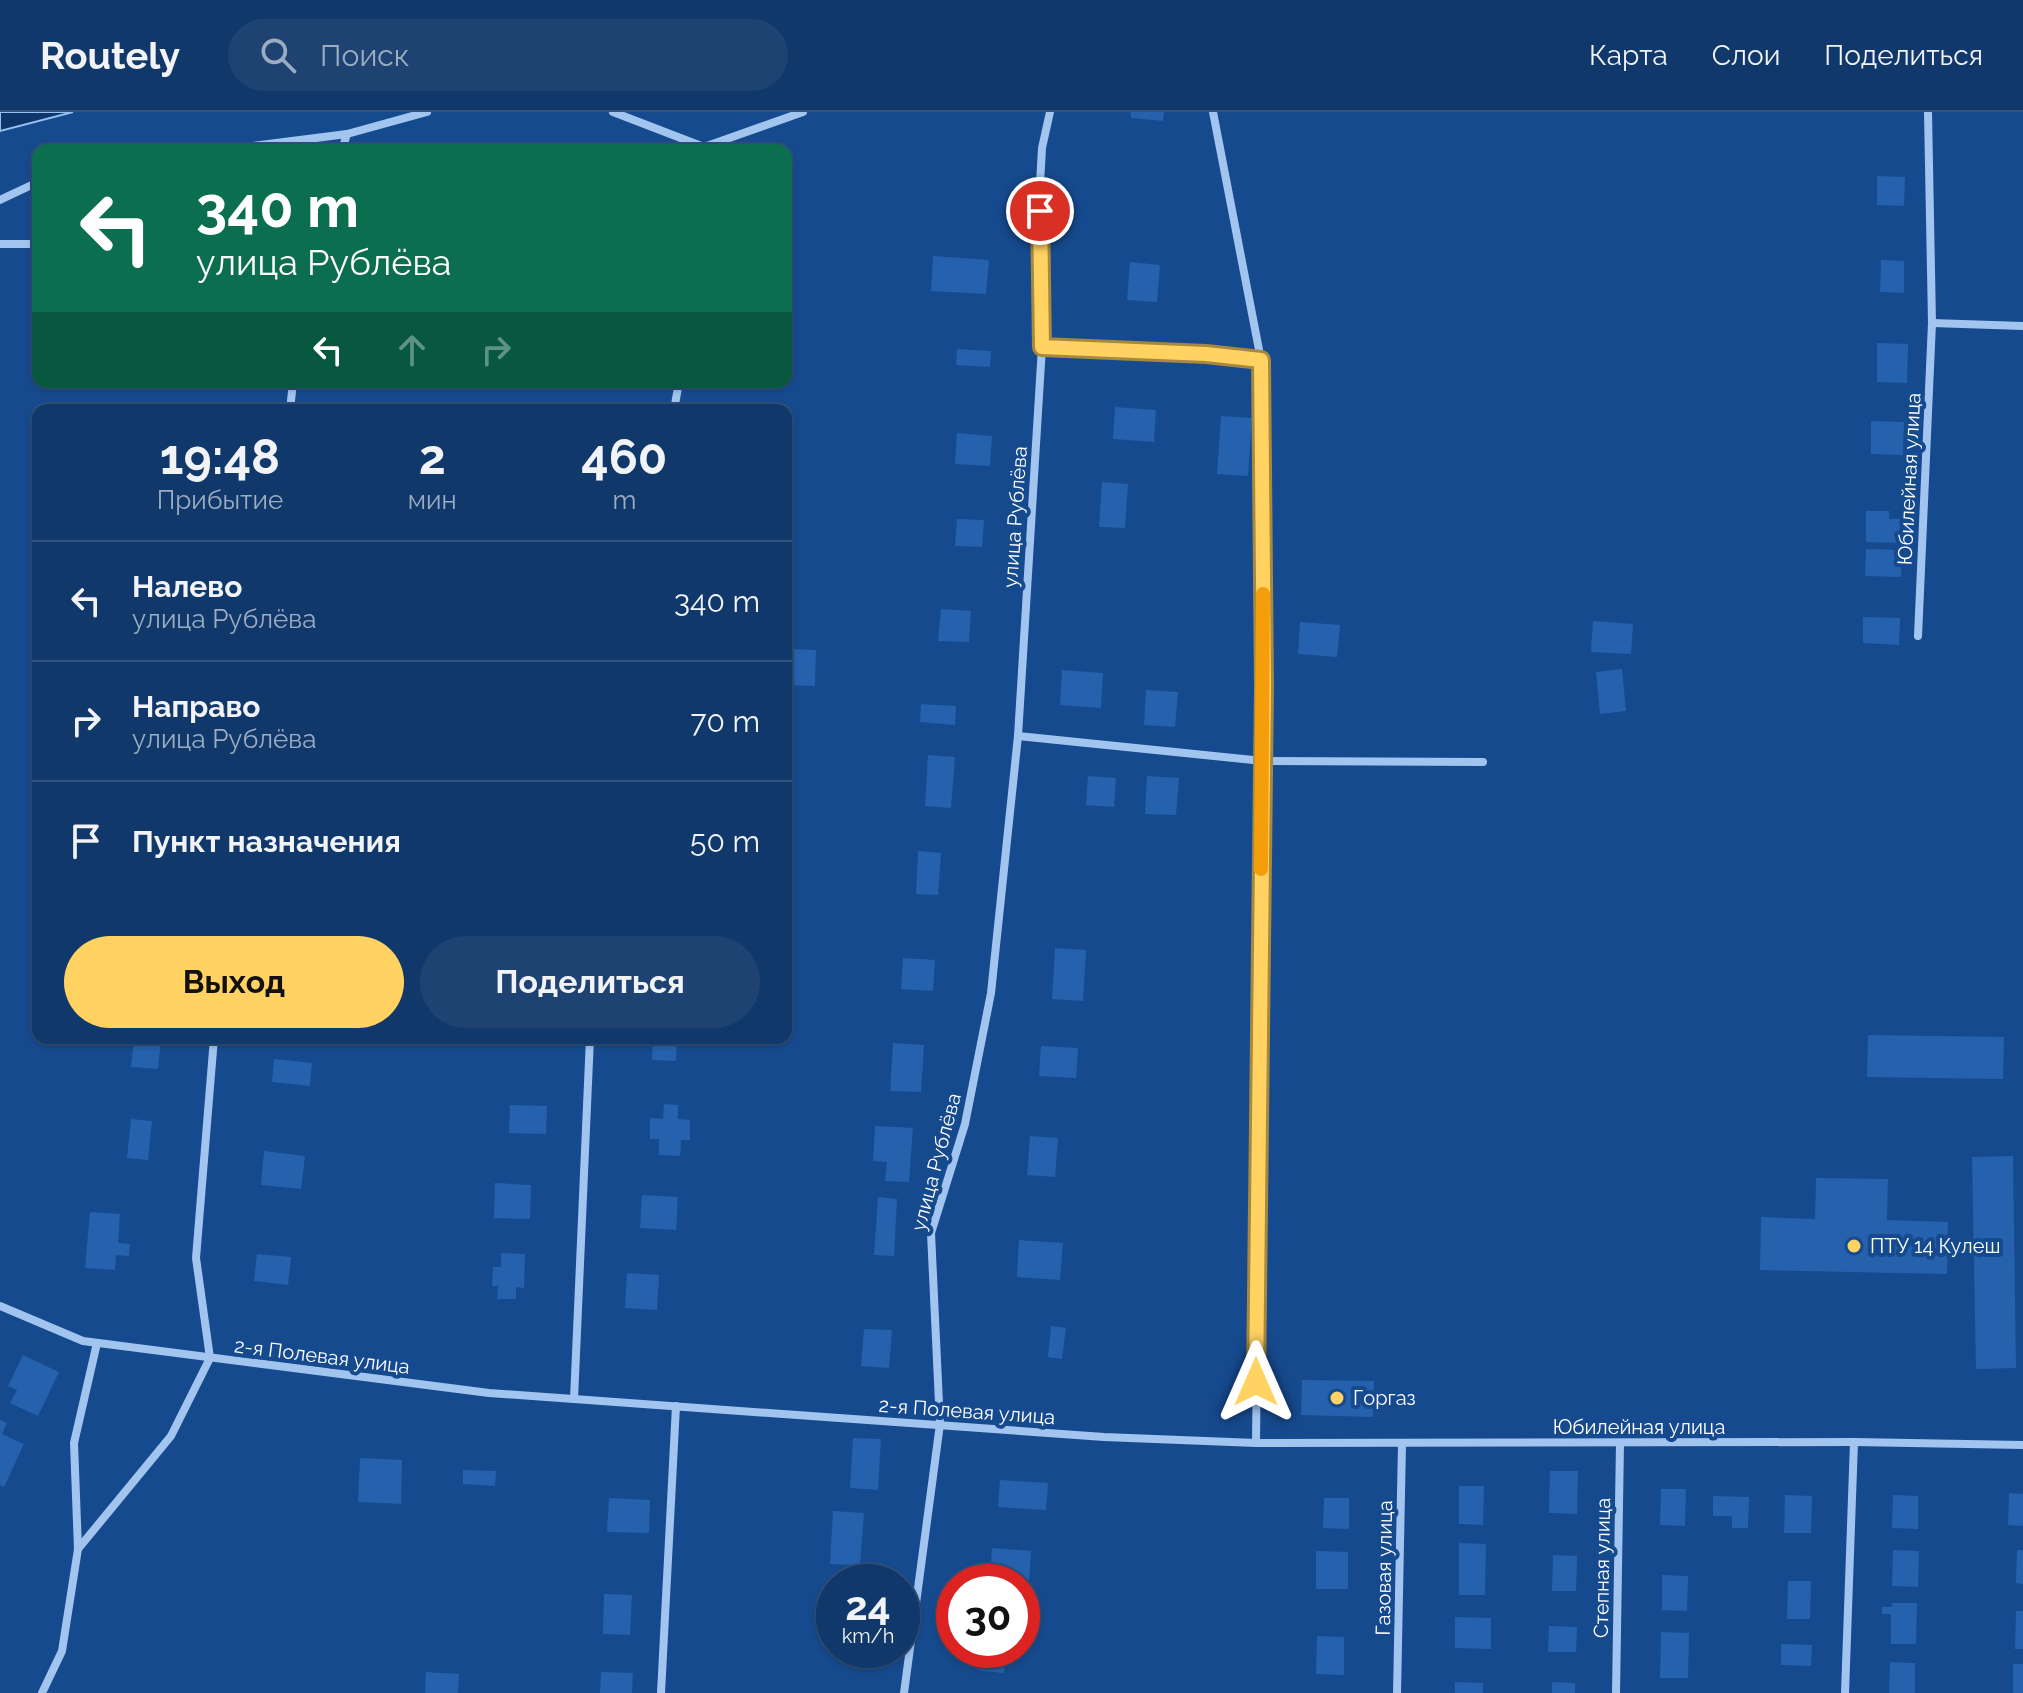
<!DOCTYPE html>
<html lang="ru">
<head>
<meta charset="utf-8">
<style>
	body { margin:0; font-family:Raleway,sans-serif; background:#1e4372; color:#f1f3f6; height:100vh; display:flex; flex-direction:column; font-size:30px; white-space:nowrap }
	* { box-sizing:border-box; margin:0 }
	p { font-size:26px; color:#9cacc1 }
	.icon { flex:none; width:44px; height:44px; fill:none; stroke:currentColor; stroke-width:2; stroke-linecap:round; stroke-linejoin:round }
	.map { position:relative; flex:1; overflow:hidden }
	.side { position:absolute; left:32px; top:292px; width:760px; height:640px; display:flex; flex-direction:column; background:#10386a; border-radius:16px; box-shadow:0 2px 6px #0004,0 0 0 2px #30527e }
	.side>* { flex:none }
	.hud { position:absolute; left:32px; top:32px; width:760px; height:244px; border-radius:16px; box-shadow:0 2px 6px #0004,0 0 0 2px #30527e; background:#0b6e4f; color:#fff; overflow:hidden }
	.speed { position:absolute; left:816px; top:1452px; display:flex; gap:16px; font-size:40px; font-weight:700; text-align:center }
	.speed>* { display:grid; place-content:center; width:104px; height:104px; border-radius:50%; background:#10386a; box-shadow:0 2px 6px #0004,0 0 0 2px #30527e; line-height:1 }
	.speed small { font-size:20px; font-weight:400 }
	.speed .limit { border:12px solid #d22; background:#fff; color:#111 }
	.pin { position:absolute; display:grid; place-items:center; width:68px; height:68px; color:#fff; margin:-34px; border:4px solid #fff; border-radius:50%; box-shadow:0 2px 8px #0007 }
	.me { position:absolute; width:88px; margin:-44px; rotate:0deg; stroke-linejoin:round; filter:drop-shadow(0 0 6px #0008) }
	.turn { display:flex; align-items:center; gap:28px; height:168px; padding:0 32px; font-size:36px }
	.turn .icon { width:104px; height:104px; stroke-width:2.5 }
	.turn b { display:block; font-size:56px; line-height:68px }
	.lanes { display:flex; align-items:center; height:76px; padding:0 32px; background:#0003; justify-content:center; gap:40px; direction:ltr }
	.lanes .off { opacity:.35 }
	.eta { display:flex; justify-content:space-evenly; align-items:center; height:136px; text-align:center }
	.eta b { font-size:48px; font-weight:700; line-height:56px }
	.action { display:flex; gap:16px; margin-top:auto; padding:16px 32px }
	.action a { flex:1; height:92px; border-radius:48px; background:#ffd261; color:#111; font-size:32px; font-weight:700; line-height:92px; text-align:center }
	.action a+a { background:#1e4372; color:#f1f3f6 }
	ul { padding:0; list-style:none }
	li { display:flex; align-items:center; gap:24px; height:120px; padding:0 32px; border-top:2px solid #30527e }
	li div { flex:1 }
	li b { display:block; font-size:30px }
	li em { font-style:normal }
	header { display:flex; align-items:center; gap:48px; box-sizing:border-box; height:112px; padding:0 40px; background:#10386a; border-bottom:2px solid #30527e }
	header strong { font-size:38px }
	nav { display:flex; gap:44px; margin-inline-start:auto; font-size:28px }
	.search { width:560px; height:72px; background:#1e4372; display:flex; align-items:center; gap:20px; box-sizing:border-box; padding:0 28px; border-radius:44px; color:#9cacc1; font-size:30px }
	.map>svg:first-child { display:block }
</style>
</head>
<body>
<header>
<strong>Routely</strong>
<div class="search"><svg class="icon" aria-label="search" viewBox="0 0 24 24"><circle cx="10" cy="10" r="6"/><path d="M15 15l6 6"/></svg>Поиск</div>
<nav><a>Карта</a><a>Слои</a><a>Поделиться</a></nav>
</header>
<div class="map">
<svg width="2023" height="1581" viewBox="0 0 2023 1581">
	<rect width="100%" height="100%" fill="#164a8e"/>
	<path fill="#0e366b" stroke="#94c0f2" stroke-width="2" d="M0,0H73L0,19Z"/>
	<g fill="#2561ad">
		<path d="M1131,0H1164L1163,9L1131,6Z"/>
		<path d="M1877,64L1905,65L1904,94L1877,93Z"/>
		<path d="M933,144L989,148L986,182L931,179Z"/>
		<path d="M1881,148L1904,149V181L1880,180Z"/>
		<path d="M1130,150L1160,153L1157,190L1127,188Z"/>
		<path d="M1877,231L1908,232L1907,271L1877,270Z"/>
		<path d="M957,237L991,239L990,255L956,253Z"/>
		<path d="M1115,295L1156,298L1154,330L1113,327Z"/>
		<path d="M1221,304L1252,306L1248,364L1217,362Z"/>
		<path d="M1871,309L1904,310L1903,343L1871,342Z"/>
		<path d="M957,321L992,324L990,354L955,352Z"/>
		<path d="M1102,370L1128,372L1125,416L1099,415Z"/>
		<path d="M1866,399H1889V407H1901L1900,431L1866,430Z"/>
		<path d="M957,407L984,408L982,435L955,434Z"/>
		<path d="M1866,437L1902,438L1901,465L1865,464Z"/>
		<path d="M941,497L971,499L969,530L938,529Z"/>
		<path d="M1863,505L1900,506L1899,533L1863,531Z"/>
		<path d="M1593,509L1633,512L1631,542L1591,540Z"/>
		<path d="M1300,510L1340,513L1337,545L1298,542Z"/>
		<path d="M786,537L816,538L815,574L786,573Z"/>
		<path d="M1622,557L1626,599L1600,602L1596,560Z"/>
		<path d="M1062,558L1103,561L1101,596L1060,593Z"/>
		<path d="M1146,578L1178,580L1175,615L1144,613Z"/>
		<path d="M921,592L956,594L955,613L920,610Z"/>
		<path d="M928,643L955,645L951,696L925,694Z"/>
		<path d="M1088,664L1116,666L1114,695L1086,693Z"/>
		<path d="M1147,664L1179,666L1176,703L1145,702Z"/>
		<path d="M918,739L941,741L938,783L916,782Z"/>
		<path d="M1055,836L1086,838L1083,889L1052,887Z"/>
		<path d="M903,846L935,848L933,879L901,877Z"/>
		<path d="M1868,923L2004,925L2003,967L1867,965Z"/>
		<path d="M134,926H161L158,957L131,955Z"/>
		<path d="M653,926H677L676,949L652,948Z"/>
		<path d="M893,931L924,933L921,980L890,979Z"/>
		<path d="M1041,934L1078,936L1076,966L1039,964Z"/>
		<path d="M274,947L312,951L310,974L272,970Z"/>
		<path d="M664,992L678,993V1007L690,1008V1028H681L680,1044L659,1043V1027H650V1006L663,1007Z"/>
		<path d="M510,993L547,994L546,1022L509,1021Z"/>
		<path d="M131,1007L152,1009L148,1048L127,1046Z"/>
		<path d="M875,1014L913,1016L909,1070L885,1069L887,1050L873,1049Z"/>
		<path d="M1030,1024L1058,1026L1055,1065L1027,1063Z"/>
		<path d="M264,1039L305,1044L301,1077L261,1073Z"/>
		<path d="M2013,1044L2016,1256L1976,1257L1972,1045Z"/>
		<path d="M1816,1066L1888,1067L1887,1108L1948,1110L1947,1162L1760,1158L1761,1105L1815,1107Z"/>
		<path d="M495,1071L531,1073L530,1107L494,1106Z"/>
		<path d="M642,1083L678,1085L676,1118L640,1116Z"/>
		<path d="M878,1085L897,1087L894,1144L874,1143Z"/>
		<path d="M90,1100L120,1102L118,1131L130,1132L129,1144L116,1143L115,1158L85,1156Z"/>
		<path d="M1019,1128L1063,1131L1060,1168L1017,1165Z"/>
		<path d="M501,1141L525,1142L524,1176L516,1175V1187H497L498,1174H492L493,1155H501Z"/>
		<path d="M257,1142L291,1145L288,1173L254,1169Z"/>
		<path d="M627,1161L659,1163L657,1198L625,1196Z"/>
		<path d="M1051,1214L1066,1216L1062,1247L1048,1245Z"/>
		<path d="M864,1217L892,1218L889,1256L861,1254Z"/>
		<path d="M23,1243L59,1260L38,1304L10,1291L17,1278L8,1274Z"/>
		<path d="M1302,1268L1374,1269L1373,1305L1301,1303Z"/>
		<path d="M0,1308L7,1311L2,1322L24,1332L4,1375L0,1373Z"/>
		<path d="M853,1326L881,1327L878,1378L850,1376Z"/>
		<path d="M360,1346L402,1348L401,1392L358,1390Z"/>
		<path d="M463,1358L496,1359L495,1374L463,1372Z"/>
		<path d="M1550,1359H1578L1577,1402L1549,1401Z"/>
		<path d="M1000,1368L1048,1371L1046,1398L998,1395Z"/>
		<path d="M1459,1374H1484L1483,1413L1459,1412Z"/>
		<path d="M1661,1377H1686L1685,1414L1660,1413Z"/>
		<path d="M2009,1381L2023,1382V1414L2008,1413Z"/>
		<path d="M1785,1383L1812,1384L1811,1421H1784Z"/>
		<path d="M1893,1383L1918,1384V1417L1892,1416Z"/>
		<path d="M1713,1384L1749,1385L1748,1416H1732V1404H1713Z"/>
		<path d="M609,1386L650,1388L649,1421L607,1420Z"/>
		<path d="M1324,1386H1349V1417L1323,1416Z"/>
		<path d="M833,1399L864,1401L860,1453L830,1452Z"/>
		<path d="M1459,1431L1486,1432L1485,1483H1459Z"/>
		<path d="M992,1436L1031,1439L1029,1470L990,1467Z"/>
		<path d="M1893,1438L1919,1439L1918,1475L1892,1474Z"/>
		<path d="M2017,1438H2023V1472L2016,1471Z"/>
		<path d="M1316,1439L1348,1440V1477H1316Z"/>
		<path d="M1553,1443L1577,1444L1576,1479H1552Z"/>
		<path d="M1662,1463L1688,1464L1687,1499L1662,1498Z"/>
		<path d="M1788,1469H1811L1810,1507H1787Z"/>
		<path d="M604,1482L632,1483L630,1523L603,1522Z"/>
		<path d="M1892,1491H1917L1916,1532H1891V1502H1882V1495H1892Z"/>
		<path d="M2016,1499H2023V1537H2015Z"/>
		<path d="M824,1500H834V1534L822,1533Z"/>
		<path d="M1455,1505L1491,1506V1537L1455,1536Z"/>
		<path d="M1549,1514L1577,1515L1576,1540H1548Z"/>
		<path d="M1661,1520L1689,1521L1688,1566H1660Z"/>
		<path d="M1317,1524L1344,1525V1563L1316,1562Z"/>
		<path d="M1781,1532L1812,1533L1811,1554L1781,1553Z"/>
		<path d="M981,1538H1006L1004,1561L980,1559Z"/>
		<path d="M1890,1550L1915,1551V1581H1889Z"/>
		<rect x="2013" y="1552" width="10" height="29"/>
		<path d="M426,1560L459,1562L458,1581H425Z"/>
		<path d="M601,1560L633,1561L632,1581H600Z"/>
		<path d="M1455,1570L1483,1571V1581H1455Z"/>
		<path d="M1552,1570L1575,1571V1581H1552Z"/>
	</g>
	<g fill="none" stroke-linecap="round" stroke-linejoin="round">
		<g stroke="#a2c5f0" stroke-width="8">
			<path d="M613,0L704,35L803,0"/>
			<path d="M1213,0L1261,248"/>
			<path d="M222,38L347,22L427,0"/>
			<path d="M342,38L347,22"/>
			<path d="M0,88L38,70"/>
			<path d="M0,132H38"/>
			<path d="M1932,211L2023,214"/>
			<path d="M1042,235L1206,242L1261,248L1264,574L1256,1331"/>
			<path d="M290,298L293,270"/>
			<path d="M674,298L679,270"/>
			<path d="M1918,524L1932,211L1928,0"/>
			<path d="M1018,624L1263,649L1483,650"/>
			<path d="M0,1194L83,1229L489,1281L1104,1325L1256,1331L1854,1330L2023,1333"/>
			<path d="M574,1287L590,926"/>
			<path d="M78,1437L171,1324L210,1246L196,1146L214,926"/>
			<path d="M42,1581L62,1539L78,1437L74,1331L97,1231"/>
			<path d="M661,1581L676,1294"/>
			<path d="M904,1581L940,1312L931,1121L965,1012L991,881L1018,624L1042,235L1040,72L1042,36L1050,0"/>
			<path d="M1397,1581L1402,1332"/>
			<path d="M1616,1581L1620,1331"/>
			<path d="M1845,1581L1854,1330"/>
		</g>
	</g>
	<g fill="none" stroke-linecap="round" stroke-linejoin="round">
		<defs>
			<path id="route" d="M1040,99L1042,235L1206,242L1261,248L1264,574L1256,1270"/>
		</defs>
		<use href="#route" stroke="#a6883f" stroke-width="20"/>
		<use href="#route" stroke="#ffd261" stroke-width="14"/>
		<path stroke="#f59e0b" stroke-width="14" d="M1261,757L1263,482"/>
	</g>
	<g fill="#ffd261" stroke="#164a8e" stroke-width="3">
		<circle cx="1854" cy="1134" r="8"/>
		<circle cx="1337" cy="1286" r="8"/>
	</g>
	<g text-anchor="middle" stroke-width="8" stroke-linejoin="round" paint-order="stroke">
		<g font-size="20" fill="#fff" stroke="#164a8e">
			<text transform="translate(1909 367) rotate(-87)" y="7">Юбилейная улица</text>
			<text transform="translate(1015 405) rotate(-86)" y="7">улица Рублёва</text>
			<text transform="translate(936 1050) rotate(-75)" y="7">улица Рублёва</text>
			<text transform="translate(322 1244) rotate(7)" y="7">2-я Полевая улица</text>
			<text transform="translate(967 1299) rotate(4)" y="7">2-я Полевая улица</text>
			<text x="1639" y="1322">Юбилейная улица</text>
			<text transform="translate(1384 1456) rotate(-89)" y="7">Газовая улица</text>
			<text transform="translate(1602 1456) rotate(-89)" y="7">Степная улица</text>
		</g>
		<g font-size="20" fill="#fff" stroke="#164a8e" text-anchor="start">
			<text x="1870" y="1141">ПТУ 14 Кулеш</text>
			<text x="1353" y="1293">Горгаз</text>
		</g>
	</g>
</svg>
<div class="speed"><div>24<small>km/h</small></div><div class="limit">30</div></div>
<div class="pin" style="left:1040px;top:99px;background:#d93025"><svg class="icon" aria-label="arrive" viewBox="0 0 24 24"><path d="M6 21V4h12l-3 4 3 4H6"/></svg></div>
<svg class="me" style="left:1256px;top:1270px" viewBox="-20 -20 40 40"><path d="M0-17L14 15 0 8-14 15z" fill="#ffd261" stroke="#fff" stroke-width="4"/></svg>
<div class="hud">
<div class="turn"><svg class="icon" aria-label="left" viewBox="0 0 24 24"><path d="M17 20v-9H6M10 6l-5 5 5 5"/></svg><div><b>340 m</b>улица Рублёва</div></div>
<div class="lanes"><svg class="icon" aria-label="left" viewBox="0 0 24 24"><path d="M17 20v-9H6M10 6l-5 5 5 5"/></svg><svg class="icon off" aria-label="ahead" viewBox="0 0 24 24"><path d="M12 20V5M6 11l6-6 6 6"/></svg><svg class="icon off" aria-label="right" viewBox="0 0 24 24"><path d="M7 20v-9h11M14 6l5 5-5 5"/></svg></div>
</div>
<section class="side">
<div class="eta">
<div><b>19:48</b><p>Прибытие</p></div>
<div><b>2</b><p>мин</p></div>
<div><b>460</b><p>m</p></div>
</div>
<ul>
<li><svg class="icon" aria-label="left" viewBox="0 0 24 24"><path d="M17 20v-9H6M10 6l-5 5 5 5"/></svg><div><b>Налево</b><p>улица Рублёва</p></div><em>340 m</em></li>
<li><svg class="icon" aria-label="right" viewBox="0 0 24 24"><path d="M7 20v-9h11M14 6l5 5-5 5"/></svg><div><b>Направо</b><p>улица Рублёва</p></div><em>70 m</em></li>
<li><svg class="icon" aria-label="arrive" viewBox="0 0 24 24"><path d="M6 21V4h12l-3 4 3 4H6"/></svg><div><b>Пункт назначения</b></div><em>50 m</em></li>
</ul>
<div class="action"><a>Выход</a><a>Поделиться</a></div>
</section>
</div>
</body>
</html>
